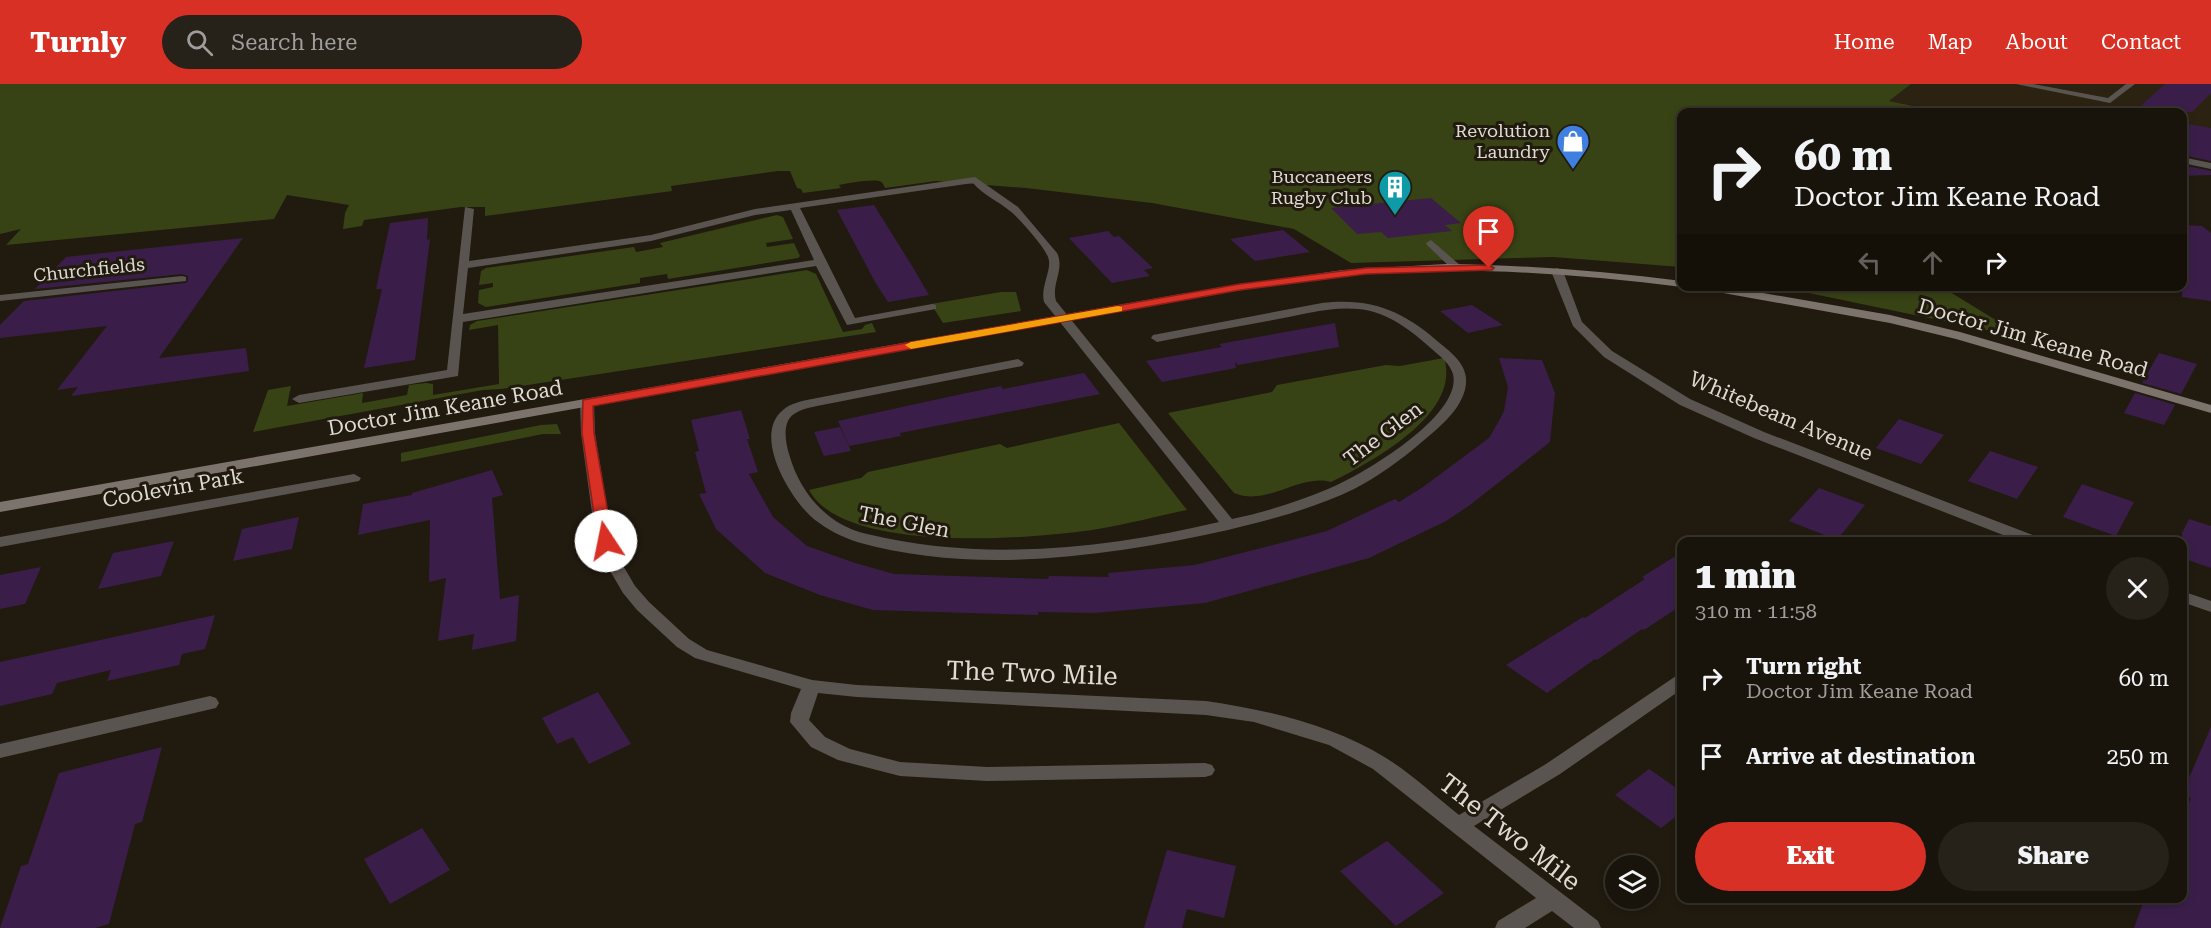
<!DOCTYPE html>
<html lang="en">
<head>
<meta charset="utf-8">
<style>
	body { margin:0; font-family:"Roboto Serif",serif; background:#262119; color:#f1f3f6; height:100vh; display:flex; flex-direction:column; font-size:22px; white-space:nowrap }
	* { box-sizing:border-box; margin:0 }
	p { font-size:20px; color:#9f9e9d }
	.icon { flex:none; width:33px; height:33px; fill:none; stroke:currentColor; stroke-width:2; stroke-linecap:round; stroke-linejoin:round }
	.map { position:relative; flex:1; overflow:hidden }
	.panel { position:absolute; left:1677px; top:453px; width:510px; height:366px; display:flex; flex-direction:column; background:#19140b; border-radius:12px; box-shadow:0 3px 9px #0003,0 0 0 2px #37332c }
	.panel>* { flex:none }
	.guide { position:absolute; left:1677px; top:24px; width:510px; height:183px; border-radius:12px; box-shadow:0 3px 9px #0003,0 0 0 2px #37332c; background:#19140b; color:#f1f3f6; overflow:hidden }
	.buttons { position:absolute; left:1605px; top:771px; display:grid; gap:12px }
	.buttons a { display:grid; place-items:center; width:54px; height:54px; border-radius:50%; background:#19140b; box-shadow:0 3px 9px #0003,0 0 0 2px #37332c; font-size:30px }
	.pin { position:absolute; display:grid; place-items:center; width:51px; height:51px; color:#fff; margin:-62px -26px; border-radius:50% 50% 50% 0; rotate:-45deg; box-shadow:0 0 6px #0007 }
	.pin .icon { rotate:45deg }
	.me { position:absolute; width:66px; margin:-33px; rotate:349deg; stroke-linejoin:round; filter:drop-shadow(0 0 4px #0008) }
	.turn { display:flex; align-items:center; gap:21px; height:126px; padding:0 18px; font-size:27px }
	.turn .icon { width:78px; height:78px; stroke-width:2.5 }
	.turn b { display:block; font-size:42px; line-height:51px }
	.lanes { display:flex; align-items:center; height:57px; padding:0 18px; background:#0003; justify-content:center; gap:30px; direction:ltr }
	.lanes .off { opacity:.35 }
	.round { display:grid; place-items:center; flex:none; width:63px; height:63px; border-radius:32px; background:#262119 }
	.overview { display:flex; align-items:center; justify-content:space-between; height:102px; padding:0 18px }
	h1 { font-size:36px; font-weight:800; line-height:45px }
	.primary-button { display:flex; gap:12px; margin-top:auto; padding:12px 18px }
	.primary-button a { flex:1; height:69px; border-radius:36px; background:#d93025; color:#fff; font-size:24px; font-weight:800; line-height:69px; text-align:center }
	.primary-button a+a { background:#262119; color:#f1f3f6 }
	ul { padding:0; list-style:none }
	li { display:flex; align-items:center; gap:18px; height:78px; padding:0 18px }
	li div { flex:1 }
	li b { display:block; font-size:22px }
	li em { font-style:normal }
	header { display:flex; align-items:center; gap:36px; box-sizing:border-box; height:84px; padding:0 30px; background:#d93025; color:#fff }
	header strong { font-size:28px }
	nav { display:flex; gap:33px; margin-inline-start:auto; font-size:21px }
	.search { width:420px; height:54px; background:#262119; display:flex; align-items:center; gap:15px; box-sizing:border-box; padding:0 21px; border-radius:33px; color:#9f9e9d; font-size:22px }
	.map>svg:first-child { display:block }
</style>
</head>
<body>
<header>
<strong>Turnly</strong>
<div class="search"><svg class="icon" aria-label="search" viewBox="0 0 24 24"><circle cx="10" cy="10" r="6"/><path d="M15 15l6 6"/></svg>Search here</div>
<nav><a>Home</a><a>Map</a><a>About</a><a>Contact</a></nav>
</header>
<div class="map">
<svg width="2211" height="844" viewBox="0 0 2211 844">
	<rect width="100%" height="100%" fill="#211a0f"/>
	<path fill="#2c2211" d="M1911,0H2211V77L2183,71L2182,28H1948L1889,17Z"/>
	<g fill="#374315">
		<path d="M0,0H1911L1889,17L1928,25L1884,28H1682L1681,183L1553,173L1351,179L1294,145L1152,119L1026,104L936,97L885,104C883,100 883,98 879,97C872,95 846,99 839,101L841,104L803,109L801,105L797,104L790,87H778L671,102L672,107L485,132V123H461L364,136L362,142L343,145L345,129L349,121L287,111L274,135L6,161L21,145L0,150Z"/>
		<path d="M777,131L783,133L793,155L766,159L767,163L794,159L800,172L798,174L668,195L667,190L640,194V199L486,223L478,219L479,206L493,203V199L479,201L481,187L486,184L634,163L636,168L663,163L660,159Z"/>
		<path d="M807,186L816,190L843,248L862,245L865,241L872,239L876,248L501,305L483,306L253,348L268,306L291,302L287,322L363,309L362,319L407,311L409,301L426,299L433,300V311L499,300L498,241L469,246L470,241L477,237Z"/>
		<path d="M1780,203H1942L2025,254Z"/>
		<path d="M1001,208H1016L1021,227L943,239L931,220Z"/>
		<path d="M1444,274C1462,330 1371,378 1331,398C1299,389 1268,423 1234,409L1168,329L1272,308L1277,301L1386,281L1400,282Z"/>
		<path d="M1119,339L1187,426C1158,432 1128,440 1098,445C1036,455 843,471 809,406L861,394L868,388L1000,360L1007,364Z"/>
		<path d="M557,340L561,350H543L401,378V369L541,341Z"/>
	</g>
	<g fill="#3a1e49">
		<path d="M2165,0H2211V9L2192,28H2134Z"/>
		<path d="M2182,39L2211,44V77L2182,71Z"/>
		<path d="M2182,81L2211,87V91L2182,92Z"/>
		<path d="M1431,114L1461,139L1445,141L1452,147L1388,154L1381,148L1357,150L1331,124Z"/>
		<path d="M874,121L912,182L929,211L888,218L875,198L837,126Z"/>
		<path d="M428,134L427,156L430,155L415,276L364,284L382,205H376L390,139Z"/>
		<path d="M2182,141L2202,142L2211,149V217L2182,213Z"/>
		<path d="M1283,146L1310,168L1255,177L1230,155Z"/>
		<path d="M1108,147L1114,153L1119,152L1153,184L1144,186L1150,192L1112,199L1069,154Z"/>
		<path d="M243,154L159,274L246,264L249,287L71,312L78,303L57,306L107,242L0,254V241L24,217L186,199L188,197V192L182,190L35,205L66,173Z"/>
		<path d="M1472,221L1503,241L1468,249L1440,227Z"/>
		<path d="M1335,239L1339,263L1238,281L1235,278L1236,284L1162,298L1146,277L1222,263L1219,260Z"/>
		<path d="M2159,269L2197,280L2181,310L2142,299Z"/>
		<path d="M1499,274L1542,276L1555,309L1550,358L1470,421L1446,437L1369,474L1205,519L1095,529L1038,528V531L873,526L820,511L765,489L716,445L699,410L706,409L695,368L699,367L691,336L741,326L750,355H747L758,388L749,390L773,433L807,462L855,479L894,490L1048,495L1049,492L1109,493L1108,489L1195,481L1327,447L1395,415L1399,418L1423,403L1489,354L1500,335L1504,327L1508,303Z"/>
		<path d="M1084,289L1100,310L900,349L901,352L849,362L838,337L957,311L1001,302L1003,305Z"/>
		<path d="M2135,309L2175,321L2164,341L2124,329Z"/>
		<path d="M1899,335L1944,351L1921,380L1876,364Z"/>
		<path d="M840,343L851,367L824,372L814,348Z"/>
		<path d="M1990,367L2038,383L2017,415L1968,397Z"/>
		<path d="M492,386L503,411L492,414L500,515L519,511L516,557L472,566L474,550L438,557L446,494L429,498L430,436L358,451L363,420L412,411V409Z"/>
		<path d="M2082,400L2134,418L2116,452L2063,433Z"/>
		<path d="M1819,404L1865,421L1837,456L1789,437Z"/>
		<path d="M299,433L292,465L233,477L242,445Z"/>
		<path d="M2189,435L2211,442V484L2182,474V449Z"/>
		<path d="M174,457L161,492L98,505L113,469Z"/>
		<path d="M1682,468V521L1644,546L1642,545L1597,576L1595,575L1547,609L1506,581L1583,533L1585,534L1645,495L1642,493Z"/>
		<path d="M41,483L25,520L0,525V491Z"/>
		<path d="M215,531L205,565L182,570L179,581L107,597L111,586L57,599L52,610L0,622V578Z"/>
		<path d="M598,608L631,660L589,680L573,653L557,660L542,634Z"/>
		<path d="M2211,643V844H2134L2145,814H2182V735L2191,714L2182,710Z"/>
		<path d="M162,663L142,738L135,740L109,840L95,844H0L21,782L28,780L59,689Z"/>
		<path d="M1649,685L1682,708V728L1661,744L1615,711Z"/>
		<path d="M422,744L450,786L390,820L364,775Z"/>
		<path d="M1387,757L1444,809L1396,842L1340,787Z"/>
		<path d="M1167,766L1236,782L1224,834L1187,825L1182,844H1144Z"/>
	</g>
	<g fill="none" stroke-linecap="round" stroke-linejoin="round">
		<g fill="#59544f" fill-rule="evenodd">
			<path d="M2016,0H2033L2108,14L2126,0H2135L2110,19Z"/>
			<path d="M1431,156L1461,182V186H1453L1427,161L1426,159Z"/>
		</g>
		<g fill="#59544f" fill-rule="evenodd">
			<path d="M2182,73L2211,79V85L2182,79Z"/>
			<path d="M975,93L1018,123L1057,169C1065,185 1051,200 1056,217L1232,435C1265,428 1297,418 1328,405C1360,392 1463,332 1453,290C1450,280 1441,273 1433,266C1412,247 1388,228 1359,225C1330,222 1301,231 1273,236C1235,243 1196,250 1157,258L1151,254L1153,251L1322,219C1373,213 1405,228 1442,261C1452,269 1465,280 1466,294C1468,320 1441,342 1423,357C1401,376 1379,392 1354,405C1315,424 1270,436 1228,446C1109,472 977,492 857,458C842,453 828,446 815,436C792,418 751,352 783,326C791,319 802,317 812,315L1018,275L1024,279L1022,282L822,321C812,323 796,325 789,335C783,345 786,360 789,370C800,409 827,441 867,450C982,478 1106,465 1219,438L1044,218C1040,202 1053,185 1048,173C1044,162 1019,134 1010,127C998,117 983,111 973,99L800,124L855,234L932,220L936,221V225L847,241L816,182L463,238L458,292L299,319L292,315L299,311L447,286L465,123L474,125L469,177L651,151L755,125ZM791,126L814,176L463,230L468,184L651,157L755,131Z"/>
			<path d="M1557,184L1563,187L1582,238L1612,267L1690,315L1764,348L2043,455L2044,458H2021L1754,354L1680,321L1604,273L1573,242L1551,187Z"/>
			<path d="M182,192L186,193V197L0,217V211Z"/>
			<path d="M587,315L594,319L595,349L610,443L618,473L635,502L649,518L689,555L707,566L812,596L857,601L1206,617C1268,626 1332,641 1386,674C1412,690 1435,712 1459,731L1546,680L1676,592L1682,590V605L1560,690L1474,742L1598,837L1601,844H1574L1552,827L1525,844H1495L1498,837L1536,814L1373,685L1329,661L1254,638L1206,631L857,613L818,609L809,636L825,653L850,665L900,678L987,683L1205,679L1212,681L1215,686L1212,691L1205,693L987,697L900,692L838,676L811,663L790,638L791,629L801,605L695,574L677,563L637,526L623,509L602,473L594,443L581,349L580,319Z"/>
			<path d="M354,390L361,394L359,397L0,463V453Z"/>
			<path d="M2182,507L2211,517V528L2182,518Z"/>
			<path d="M210,612L216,614L219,619L216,624L0,674V660Z"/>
		</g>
		<g fill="#7c746c" fill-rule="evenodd">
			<path d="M1446,180C1525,181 1603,187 1682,197V202H1686L1682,203C1577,190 1472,182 1367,190C1304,195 1243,206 1181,216L0,428V418L1181,210L1343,186Z"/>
			<path d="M1696,202H1723L1890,231L1960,248L2211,321V329L1956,255L1890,239L1701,205Z"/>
		</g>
	</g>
	<path fill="#d93025" stroke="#8d1f18" stroke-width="1.5" d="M1489,181L1494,184L1492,186L1366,190L1240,206L593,322L594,349L613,457L606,461L598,457L582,349L583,316L1240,200L1366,184Z"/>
	<path fill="#f59e0b" d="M1118,222L1122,223V227L911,265L905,261L911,258Z"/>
	<defs>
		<symbol id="shop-pin" viewBox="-11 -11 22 30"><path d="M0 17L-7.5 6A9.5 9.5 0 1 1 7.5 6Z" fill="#3f7fe0" stroke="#211a0f"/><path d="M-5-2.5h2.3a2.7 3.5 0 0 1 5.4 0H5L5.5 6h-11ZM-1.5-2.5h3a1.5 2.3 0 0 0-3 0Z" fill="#fff"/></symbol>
		<symbol id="building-pin" viewBox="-11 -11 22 30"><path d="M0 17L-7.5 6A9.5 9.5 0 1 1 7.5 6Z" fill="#0f9aa8" stroke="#211a0f"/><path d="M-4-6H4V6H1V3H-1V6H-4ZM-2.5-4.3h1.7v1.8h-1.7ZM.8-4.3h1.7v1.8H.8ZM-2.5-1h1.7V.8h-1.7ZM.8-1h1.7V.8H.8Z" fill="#fff"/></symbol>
	</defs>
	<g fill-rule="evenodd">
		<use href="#shop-pin" x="1554" y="38" width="38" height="52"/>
		<use href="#building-pin" x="1376" y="84" width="38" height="52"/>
	</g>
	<g text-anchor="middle" stroke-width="6" stroke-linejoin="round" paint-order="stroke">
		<g font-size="18" fill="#dfdbd3" stroke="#211a0f" text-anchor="end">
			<text x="1550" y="53">Revolution<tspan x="1550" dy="21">Laundry</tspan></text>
			<text x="1372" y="99">Buccaneers<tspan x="1372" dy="21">Rugby Club</tspan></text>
		</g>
		<g font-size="18" fill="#dfdbd3" stroke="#211a0f">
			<text transform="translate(89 186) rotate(-6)" y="6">Churchfields</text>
		</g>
		<g font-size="21" fill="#dfdbd3" stroke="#211a0f">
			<text transform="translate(2033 254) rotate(16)" y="7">Doctor Jim Keane Road</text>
			<text transform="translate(445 324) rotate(-10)" y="7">Doctor Jim Keane Road</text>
			<text transform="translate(1781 332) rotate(23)" y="7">Whitebeam Avenue</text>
			<text transform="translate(1383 350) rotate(-37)" y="7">The Glen</text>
			<text transform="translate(173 404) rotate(-10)" y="7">Coolevin Park</text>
			<text transform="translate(904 438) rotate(11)" y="7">The Glen</text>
		</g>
		<g font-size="26" fill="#dfdbd3" stroke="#211a0f">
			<text transform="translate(1032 589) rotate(2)" y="9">The Two Mile</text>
			<text transform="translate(1510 748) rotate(38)" y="9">The Two Mile</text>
		</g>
	</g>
</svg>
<div class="buttons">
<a><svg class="icon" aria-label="layers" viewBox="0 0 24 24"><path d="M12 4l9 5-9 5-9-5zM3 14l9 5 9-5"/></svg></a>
</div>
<div class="pin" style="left:1489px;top:184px;background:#d93025"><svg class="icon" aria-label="arrive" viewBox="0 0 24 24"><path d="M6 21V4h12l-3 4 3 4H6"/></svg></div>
<svg class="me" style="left:606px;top:457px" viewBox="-20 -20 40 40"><circle r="19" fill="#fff"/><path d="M0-13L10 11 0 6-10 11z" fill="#d93025"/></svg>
<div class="guide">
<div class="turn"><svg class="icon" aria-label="right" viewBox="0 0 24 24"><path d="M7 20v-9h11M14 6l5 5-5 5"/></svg><div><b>60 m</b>Doctor Jim Keane Road</div></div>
<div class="lanes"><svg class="icon off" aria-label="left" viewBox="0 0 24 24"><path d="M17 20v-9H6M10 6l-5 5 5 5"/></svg><svg class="icon off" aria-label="ahead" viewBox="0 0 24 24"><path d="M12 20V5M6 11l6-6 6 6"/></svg><svg class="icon" aria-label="right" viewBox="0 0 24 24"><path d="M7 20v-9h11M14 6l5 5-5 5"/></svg></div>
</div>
<section class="panel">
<div class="overview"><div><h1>1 min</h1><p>310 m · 11:58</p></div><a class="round"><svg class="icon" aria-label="close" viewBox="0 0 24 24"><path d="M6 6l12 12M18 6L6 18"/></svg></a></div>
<ul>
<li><svg class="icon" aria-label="right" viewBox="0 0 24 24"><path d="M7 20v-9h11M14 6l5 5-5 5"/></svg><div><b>Turn right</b><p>Doctor Jim Keane Road</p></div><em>60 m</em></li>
<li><svg class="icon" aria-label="arrive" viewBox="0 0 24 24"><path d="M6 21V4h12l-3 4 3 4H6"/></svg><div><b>Arrive at destination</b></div><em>250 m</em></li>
</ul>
<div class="primary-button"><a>Exit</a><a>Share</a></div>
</section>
</div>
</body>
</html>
